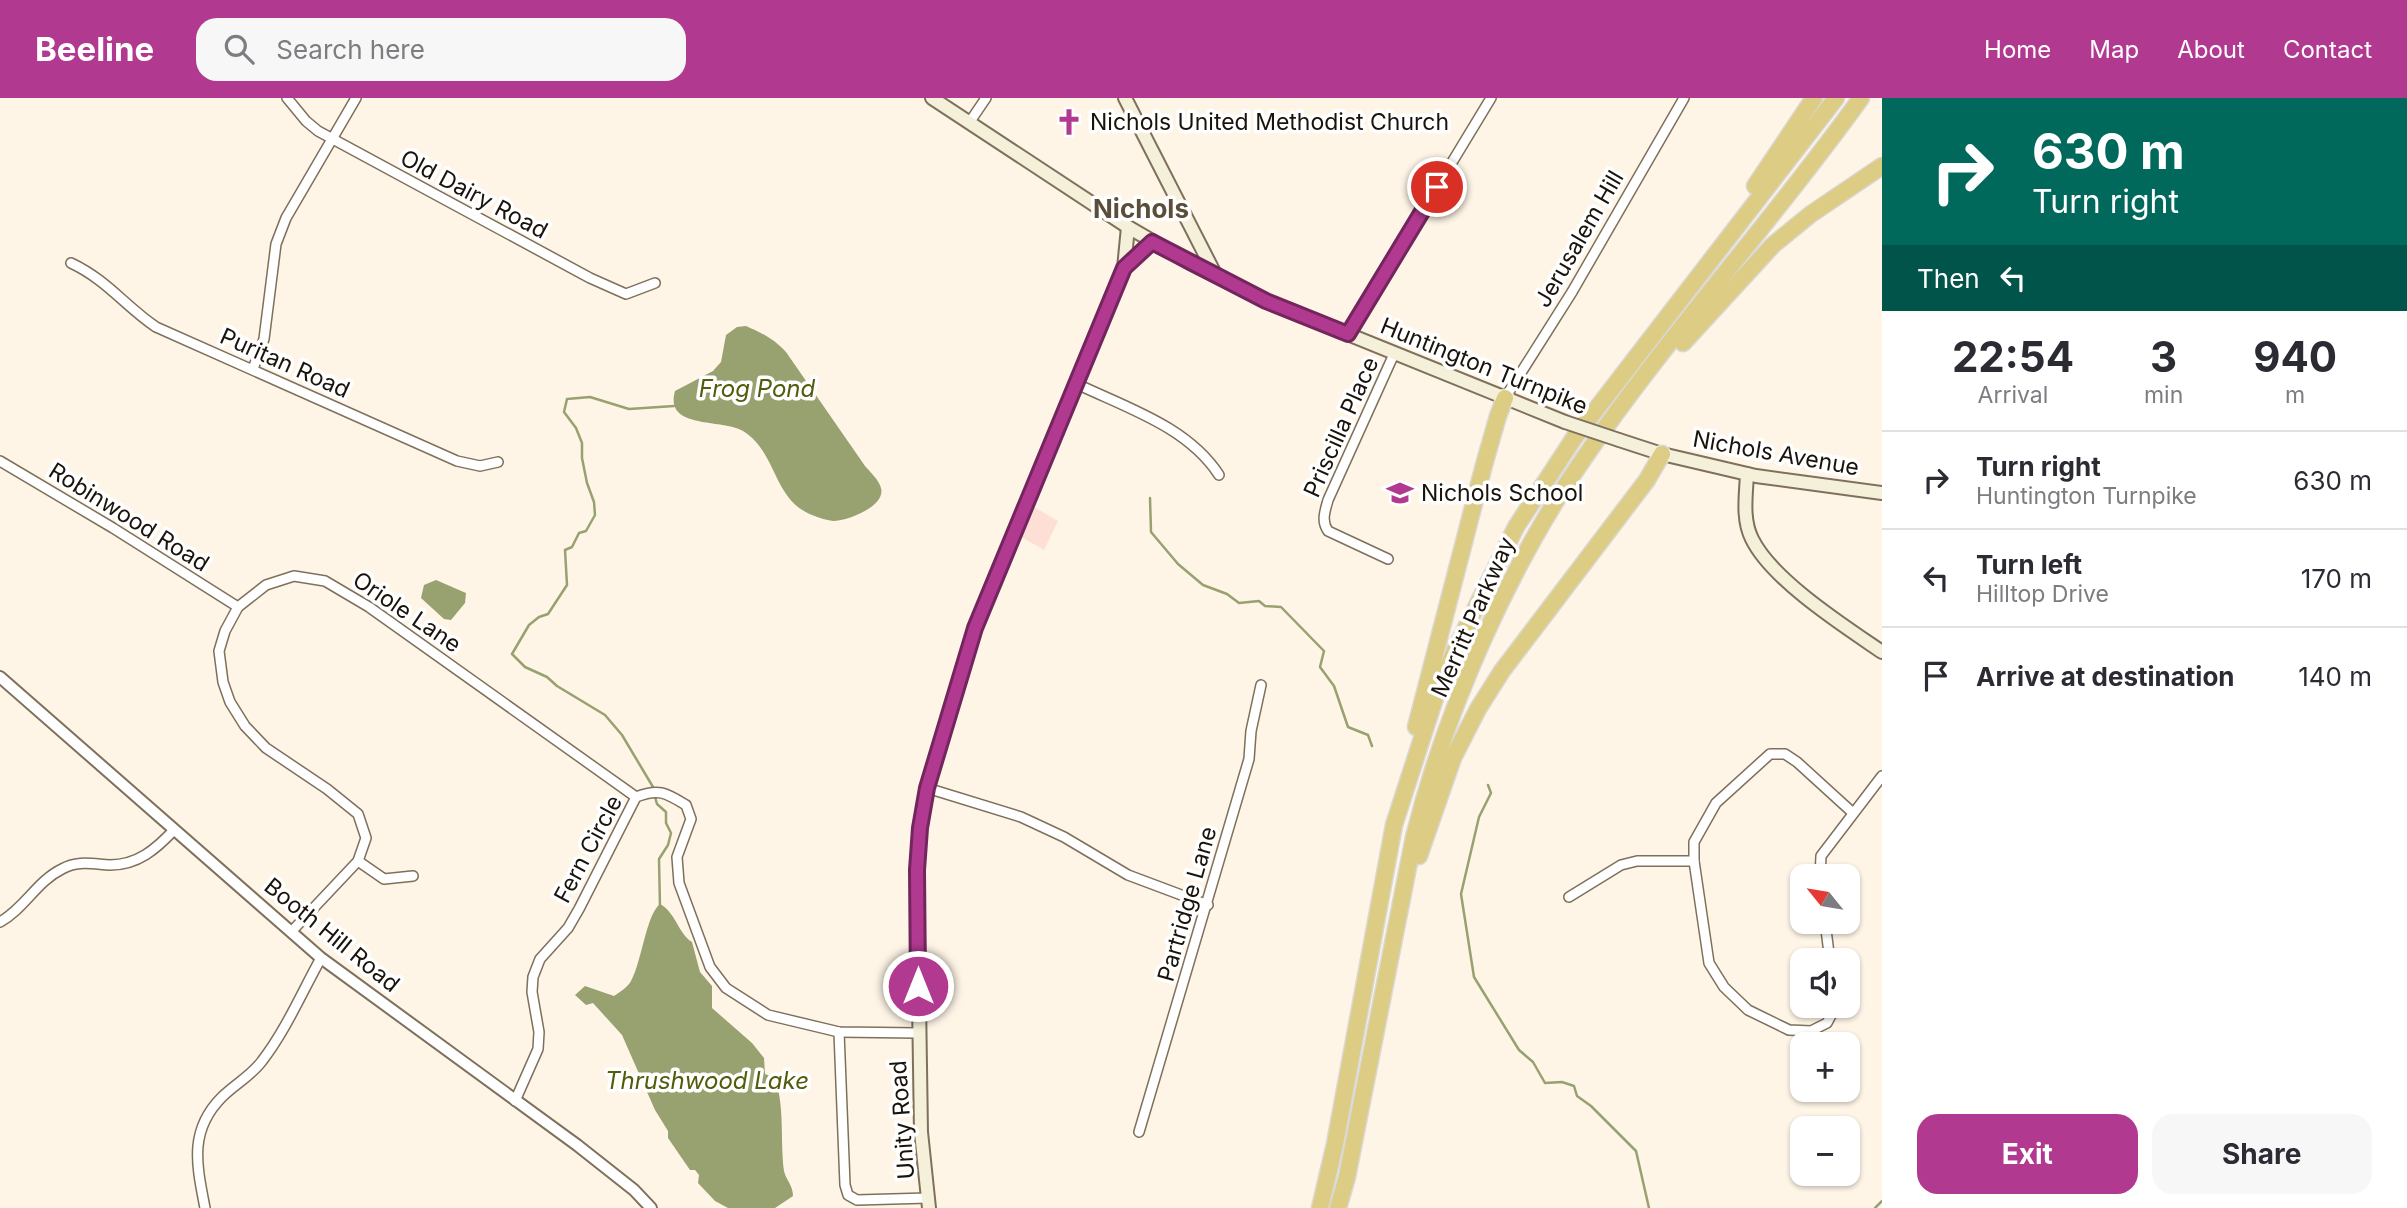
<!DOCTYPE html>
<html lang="en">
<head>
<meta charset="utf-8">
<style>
	body { margin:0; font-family:Inter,sans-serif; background:#f7f7f7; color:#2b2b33; height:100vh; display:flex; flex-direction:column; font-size:26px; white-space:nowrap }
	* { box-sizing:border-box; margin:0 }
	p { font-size:23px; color:#7c7c81 }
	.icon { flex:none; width:38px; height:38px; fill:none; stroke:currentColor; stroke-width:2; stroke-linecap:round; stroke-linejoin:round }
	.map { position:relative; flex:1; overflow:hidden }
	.details { display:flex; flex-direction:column; background:#fff; width:525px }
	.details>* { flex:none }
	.top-card { background:#00695c; color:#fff; overflow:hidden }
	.needle { width:46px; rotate:300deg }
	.tools { position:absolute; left:1790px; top:766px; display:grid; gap:14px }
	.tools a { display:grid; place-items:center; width:70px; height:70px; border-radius:14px; background:#fff; box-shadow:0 2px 5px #0004; font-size:35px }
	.pin { position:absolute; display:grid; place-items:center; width:60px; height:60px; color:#fff; margin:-30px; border:4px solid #fff; border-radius:50%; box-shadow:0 2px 7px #0007 }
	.me { position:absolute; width:77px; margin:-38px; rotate:0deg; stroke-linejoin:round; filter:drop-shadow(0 0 5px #0008) }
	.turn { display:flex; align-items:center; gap:24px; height:147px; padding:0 35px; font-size:32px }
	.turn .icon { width:91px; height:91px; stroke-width:2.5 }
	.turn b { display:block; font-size:49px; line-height:60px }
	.then { display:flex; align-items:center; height:66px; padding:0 35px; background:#0003; gap:14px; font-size:26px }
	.eta { display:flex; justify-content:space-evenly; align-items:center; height:119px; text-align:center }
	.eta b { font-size:42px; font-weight:700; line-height:49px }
	.primary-button { display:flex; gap:14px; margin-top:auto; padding:14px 35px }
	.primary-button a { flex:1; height:80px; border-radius:21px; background:#b13a90; color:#fff; font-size:28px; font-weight:700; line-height:80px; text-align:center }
	.primary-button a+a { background:#f7f7f7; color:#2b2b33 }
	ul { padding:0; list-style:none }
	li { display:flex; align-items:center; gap:21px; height:98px; padding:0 35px; border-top:2px solid #e1e1e2 }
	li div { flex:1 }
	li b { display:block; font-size:26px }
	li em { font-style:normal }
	header { display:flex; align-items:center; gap:42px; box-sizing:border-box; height:98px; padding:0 35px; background:#b13a90; color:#fff }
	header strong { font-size:33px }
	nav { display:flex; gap:38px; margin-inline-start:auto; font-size:24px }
	.search { width:490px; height:63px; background:#f7f7f7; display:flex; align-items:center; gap:18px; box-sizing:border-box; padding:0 24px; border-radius:21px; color:#7c7c81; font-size:26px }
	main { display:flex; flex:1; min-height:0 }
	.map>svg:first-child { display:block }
</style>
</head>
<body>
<header>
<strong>Beeline</strong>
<div class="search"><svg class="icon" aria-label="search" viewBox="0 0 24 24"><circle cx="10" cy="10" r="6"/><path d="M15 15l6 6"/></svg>Search here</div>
<nav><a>Home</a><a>Map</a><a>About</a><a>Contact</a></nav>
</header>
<main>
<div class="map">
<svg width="1882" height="1110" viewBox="0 0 1882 1110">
	<rect width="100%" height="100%" fill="#fef5e7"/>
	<path fill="#fddfd6" d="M1025,404L1058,423L1044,452L1011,433Z"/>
	<g fill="#98a170">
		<path d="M746,228C762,235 774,241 786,254L865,368C870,374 879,382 881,390C886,408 848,423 833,423C826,422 819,420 812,417C772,401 778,355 743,333C722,320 664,332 675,293L713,273L721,264L726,237L737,229Z"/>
		<path d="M436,482L466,495L465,505L451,522L444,521L421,500L424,487Z"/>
		<path d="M660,806C676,815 678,835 692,844L700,874L712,888V910L752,945L764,960L765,976L775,980C785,1010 780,1042 784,1073C786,1082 793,1087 793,1098L775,1110H728L715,1103L698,1085L699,1077L695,1072H690L668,1040V1033L655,1012L622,937L593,905L586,907L575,897L585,888L614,898C620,894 628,889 631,883C642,863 646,817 660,806Z"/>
	</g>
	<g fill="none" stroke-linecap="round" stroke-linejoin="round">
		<g stroke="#98a170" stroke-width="2.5">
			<path d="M1150,400L1151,434L1178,466L1203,487L1227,496L1239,505L1259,503L1265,508L1281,509L1324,553L1320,569L1334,588L1348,629L1368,637L1372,648"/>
			<path d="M1488,687L1491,695L1479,719L1461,796L1474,879L1519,952L1533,964L1545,985L1562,984L1574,988L1577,998L1591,1008L1636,1053L1649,1110"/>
			<path d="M653,689L622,637L605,617L557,588L547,579L525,569L512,556L529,527L539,519L548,516L567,487L565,452L572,449L579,435L586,433L595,417L594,404L587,385L582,360V345L576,330L564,314L567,301L590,299L629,311L674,308"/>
			<path d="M655,699L657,706L666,714V725L671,735L668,747L659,761L660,809"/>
			<path d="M1875,1110L1882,1103"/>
		</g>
		<defs>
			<g id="minor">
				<path d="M287,0L306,23L318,33L590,180L626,196L655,185"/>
				<path d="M969,25L986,0"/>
				<path d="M71,165C107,182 125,208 156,229L457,363L480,368L498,364"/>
				<path d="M1348,236L1491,0"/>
				<path d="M253,271L264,241L276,146L286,120L356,0"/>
				<path d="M1077,286C1127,310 1188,329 1219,377"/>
				<path d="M1505,300L1572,194L1684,0"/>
				<path d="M0,363L113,430L238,509"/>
				<path d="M1388,461L1328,433C1321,423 1325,413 1328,402L1394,256"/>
				<path d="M927,690L1021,719L1064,739L1128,777L1208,807"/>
				<path d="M358,763L384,781L413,778"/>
				<path d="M1820,779L1821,758L1882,678"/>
				<path d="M1569,799L1621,767L1637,763H1694"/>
				<path d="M0,824C24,811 37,783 62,771C77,762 93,766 110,767C138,767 156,751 174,732"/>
				<path d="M1825,824L1830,863"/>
				<path d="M291,834L358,763L366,740L358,716L327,691L266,650L245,628L230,604L223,584L219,553L225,533L238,509L266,487L294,478L325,483L369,509L636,699"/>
				<path d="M1836,908L1827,925L1811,933L1789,932L1748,912L1724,889L1709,865L1694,763V744L1716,705L1770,656H1785L1797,664L1853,715"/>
				<path d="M839,934L845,1087L848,1097L857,1102L928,1100"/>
				<path d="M515,1003L538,951L539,934L532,894L533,879L540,861L568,830L579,811L636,699C659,690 666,695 686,707L691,721L677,759L679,785L710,869L726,890L768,917L839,934L918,935"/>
				<path d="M1139,1034L1249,661L1251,633L1261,587"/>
				<path d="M205,1110C197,1068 188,1033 222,999C235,986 251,978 262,963C286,932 302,894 321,860"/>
			</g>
			<path id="tertiary" d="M0,579L321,860L577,1047L634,1092L651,1110"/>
			<g id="secondary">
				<path d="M932,0L1128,129L1190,165L1266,203L1565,324"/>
				<path d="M1125,0L1216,178"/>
				<path d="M1124,170L1152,143"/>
				<path d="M1619,342L1662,356L1756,378L1882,395"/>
				<path d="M1747,376C1746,398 1742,421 1752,441C1772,482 1844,528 1882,554"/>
				<path d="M929,1110L921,1034L917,772L920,730L927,690L975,530L1124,170L1128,129"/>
			</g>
			<g id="motorway">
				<path d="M1755,88L1814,0"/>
				<path d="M1683,245L1773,147L1811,116L1882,68"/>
				<path d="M1416,629L1484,367L1498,318L1505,300"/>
				<path d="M1419,758L1453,660L1478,611L1502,573L1647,382L1662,356"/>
				<path d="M1320,1110L1335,1046L1394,727L1435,600L1455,552L1516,429L1574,340L1836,0"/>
				<path d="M1338,1110L1347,1079L1414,739C1446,611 1509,468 1584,360C1670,235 1773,123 1861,0"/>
			</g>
		</defs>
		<use href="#minor" stroke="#7e705b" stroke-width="12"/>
		<use href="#tertiary" stroke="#7e705b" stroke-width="14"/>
		<use href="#secondary" stroke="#7e705b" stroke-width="16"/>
		<use href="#motorway" stroke="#dad9d8" stroke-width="19"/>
		<use href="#minor" stroke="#fff" stroke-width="9"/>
		<use href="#tertiary" stroke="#fff" stroke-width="10"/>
		<use href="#secondary" stroke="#f4f0da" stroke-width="12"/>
		<use href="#motorway" stroke="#dccc84" stroke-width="16"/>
		<defs>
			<path id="secondary-bridge" d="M1565,324L1619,342"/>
		</defs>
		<use href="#secondary-bridge" stroke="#7e705b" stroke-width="16" stroke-linecap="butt"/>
		<use href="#secondary-bridge" stroke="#f4f0da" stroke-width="12"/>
	</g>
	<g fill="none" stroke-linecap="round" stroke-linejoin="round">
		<defs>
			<path id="route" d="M918,888L917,772L920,730L927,690L975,530L1124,170L1152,144L1266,203L1348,236L1437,89"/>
		</defs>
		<use href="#route" stroke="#73265e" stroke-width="18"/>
		<use href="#route" stroke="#b13a90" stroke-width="12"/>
	</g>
	<defs>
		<symbol id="church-bare" viewBox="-9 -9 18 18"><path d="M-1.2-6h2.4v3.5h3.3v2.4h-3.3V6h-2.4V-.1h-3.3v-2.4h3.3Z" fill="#b13a90" stroke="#fff" stroke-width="2.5" paint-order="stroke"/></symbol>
		<symbol id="school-bare" viewBox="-9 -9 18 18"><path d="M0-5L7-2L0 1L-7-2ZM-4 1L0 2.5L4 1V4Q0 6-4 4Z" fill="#b13a90" stroke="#fff" stroke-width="2.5" paint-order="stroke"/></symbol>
	</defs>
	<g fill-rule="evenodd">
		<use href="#church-bare" x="1050" y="5" width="38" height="38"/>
		<use href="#school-bare" x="1381" y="376" width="38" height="38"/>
	</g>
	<g text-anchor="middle" stroke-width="7" stroke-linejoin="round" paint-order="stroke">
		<g font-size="23" fill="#19130b" stroke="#fff" text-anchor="start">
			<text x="1090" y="32">Nichols United Methodist Church</text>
			<text x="1421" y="403">Nichols School</text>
		</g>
		<g font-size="23" fill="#19130b" stroke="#fff">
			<text transform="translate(474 96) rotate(28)" y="8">Old Dairy Road</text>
			<text transform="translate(1579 141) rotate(-60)" y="8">Jerusalem Hill</text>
			<text transform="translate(285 265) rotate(24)" y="8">Puritan Road</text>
			<text transform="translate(1484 268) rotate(22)" y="8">Huntington Turnpike</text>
			<text transform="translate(1341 329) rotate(-66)" y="8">Priscilla Place</text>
			<text transform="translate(1776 355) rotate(10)" y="8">Nichols Avenue</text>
			<text transform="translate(129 419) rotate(32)" y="8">Robinwood Road</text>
			<text transform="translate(407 514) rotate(34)" y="8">Oriole Lane</text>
			<text transform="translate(1473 519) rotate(-66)" y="8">Merritt Parkway</text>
			<text transform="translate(588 751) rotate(-62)" y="8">Fern Circle</text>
			<text transform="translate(1187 806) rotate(-74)" y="8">Partridge Lane</text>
			<text transform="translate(332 837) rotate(39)" y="8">Booth Hill Road</text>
			<text transform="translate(902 1022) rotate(-94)" y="8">Unity Road</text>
		</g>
		<g font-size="24" font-style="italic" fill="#525c0a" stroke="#fff">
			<text x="757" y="299">Frog Pond</text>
			<text x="707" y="991">Thrushwood Lake</text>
		</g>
		<g font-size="26" font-weight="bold" fill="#5a4d39" stroke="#fff">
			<text x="1141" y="120">Nichols</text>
		</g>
	</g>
</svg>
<div class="tools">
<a><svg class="needle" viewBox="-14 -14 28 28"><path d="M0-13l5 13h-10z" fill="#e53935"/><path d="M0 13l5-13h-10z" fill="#7c7c81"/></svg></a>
<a><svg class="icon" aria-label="sound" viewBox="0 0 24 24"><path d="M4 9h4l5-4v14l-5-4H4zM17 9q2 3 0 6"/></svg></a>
<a>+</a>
<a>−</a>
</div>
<div class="pin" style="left:1437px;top:89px;background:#d93025"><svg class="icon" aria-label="arrive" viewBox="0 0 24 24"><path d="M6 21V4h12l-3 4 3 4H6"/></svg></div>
<svg class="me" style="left:918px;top:888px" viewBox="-20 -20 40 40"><circle r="17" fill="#b13a90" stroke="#fff" stroke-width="3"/><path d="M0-11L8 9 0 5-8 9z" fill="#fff"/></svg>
</div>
<section class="details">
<div class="top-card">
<div class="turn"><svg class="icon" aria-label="right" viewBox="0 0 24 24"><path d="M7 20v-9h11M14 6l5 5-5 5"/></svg><div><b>630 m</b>Turn right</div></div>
<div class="then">Then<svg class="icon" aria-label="left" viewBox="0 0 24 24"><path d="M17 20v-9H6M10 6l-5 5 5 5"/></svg></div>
</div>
<div class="eta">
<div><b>22:54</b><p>Arrival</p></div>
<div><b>3</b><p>min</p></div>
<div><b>940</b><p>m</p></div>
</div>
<ul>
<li><svg class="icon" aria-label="right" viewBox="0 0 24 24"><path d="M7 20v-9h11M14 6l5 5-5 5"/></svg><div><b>Turn right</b><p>Huntington Turnpike</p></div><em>630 m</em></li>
<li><svg class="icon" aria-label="left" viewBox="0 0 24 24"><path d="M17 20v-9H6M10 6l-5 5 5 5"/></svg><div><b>Turn left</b><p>Hilltop Drive</p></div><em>170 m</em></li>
<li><svg class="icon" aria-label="arrive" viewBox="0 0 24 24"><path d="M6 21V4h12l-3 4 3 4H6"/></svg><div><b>Arrive at destination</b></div><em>140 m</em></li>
</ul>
<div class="primary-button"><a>Exit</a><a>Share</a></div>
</section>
</main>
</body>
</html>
